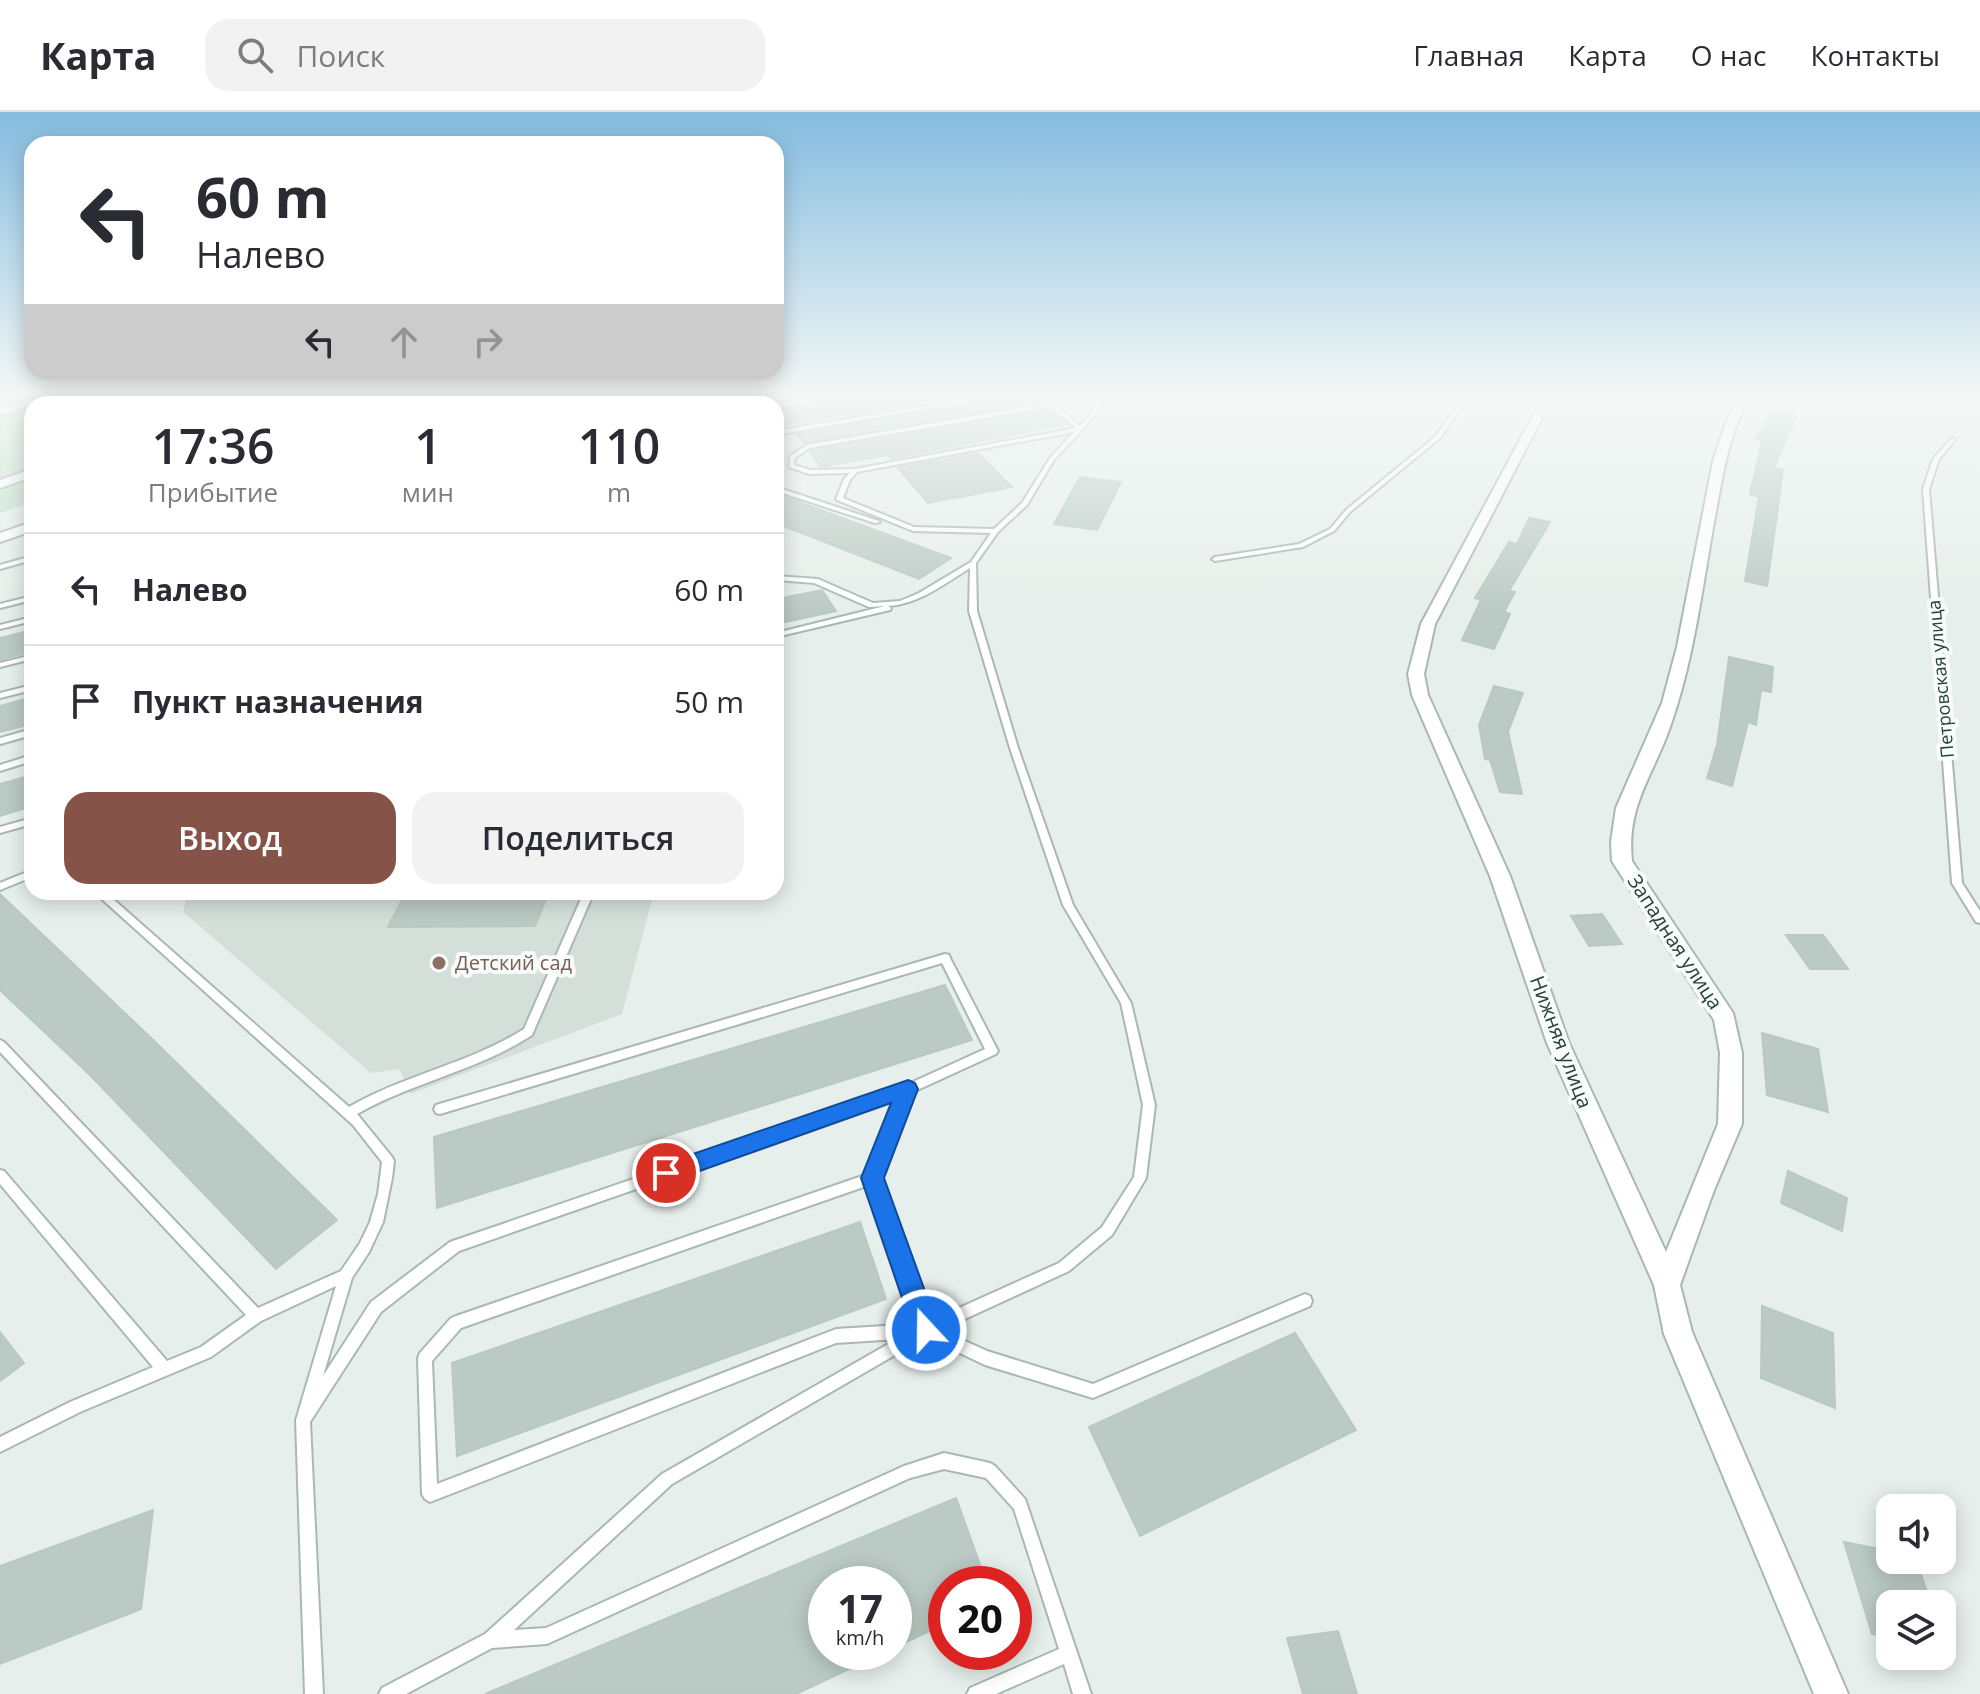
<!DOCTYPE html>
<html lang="ru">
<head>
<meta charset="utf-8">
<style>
	body { margin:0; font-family:"Open Sans",sans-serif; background:#f2f2f3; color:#2b2b33; height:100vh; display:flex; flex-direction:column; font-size:30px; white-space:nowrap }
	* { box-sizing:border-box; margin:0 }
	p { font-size:26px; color:#7c7c81 }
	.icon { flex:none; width:44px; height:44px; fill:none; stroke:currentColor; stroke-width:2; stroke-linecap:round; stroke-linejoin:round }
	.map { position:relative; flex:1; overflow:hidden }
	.drawer { position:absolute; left:24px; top:284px; width:760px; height:504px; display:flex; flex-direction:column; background:#fff; border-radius:24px; box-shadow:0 4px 20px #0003 }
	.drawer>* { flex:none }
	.banner { position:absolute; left:24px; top:24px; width:760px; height:244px; border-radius:24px; box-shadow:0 4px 20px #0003; background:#fff; color:#2b2b33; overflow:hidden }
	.tools { position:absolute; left:1876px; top:1382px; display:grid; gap:16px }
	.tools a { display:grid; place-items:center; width:80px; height:80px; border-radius:16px; background:#fff; box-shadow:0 4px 20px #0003; font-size:40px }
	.speed { position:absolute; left:808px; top:1454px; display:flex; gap:16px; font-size:40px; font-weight:700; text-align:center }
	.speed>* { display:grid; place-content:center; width:104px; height:104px; border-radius:50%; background:#fff; box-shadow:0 4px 20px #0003; line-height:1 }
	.speed small { font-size:20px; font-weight:400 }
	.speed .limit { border:12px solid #d22; background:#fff; color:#111 }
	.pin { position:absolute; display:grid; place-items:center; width:68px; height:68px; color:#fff; margin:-34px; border:4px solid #fff; border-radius:50%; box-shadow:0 2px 8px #0007 }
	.me { position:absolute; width:88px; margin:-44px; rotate:339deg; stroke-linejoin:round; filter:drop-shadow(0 0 6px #0008) }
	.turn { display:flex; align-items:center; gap:28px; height:168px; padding:0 40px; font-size:36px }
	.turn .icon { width:104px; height:104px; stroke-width:2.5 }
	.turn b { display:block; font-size:56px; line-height:68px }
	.lanes { display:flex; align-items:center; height:76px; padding:0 40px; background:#0003; justify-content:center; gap:40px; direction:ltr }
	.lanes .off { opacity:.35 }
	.eta { display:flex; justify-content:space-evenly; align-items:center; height:136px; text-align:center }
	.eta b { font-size:48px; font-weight:600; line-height:56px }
	.button { display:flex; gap:16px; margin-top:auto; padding:16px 40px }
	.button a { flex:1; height:92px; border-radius:24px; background:#855347; color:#fff; font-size:32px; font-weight:600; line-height:92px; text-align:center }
	.button a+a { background:#f2f2f3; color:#2b2b33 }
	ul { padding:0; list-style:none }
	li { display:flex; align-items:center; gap:24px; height:112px; padding:0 40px; border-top:2px solid #e1e1e2 }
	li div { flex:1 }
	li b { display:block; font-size:30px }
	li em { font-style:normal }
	header { display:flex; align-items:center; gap:48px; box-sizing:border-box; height:112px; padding:0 40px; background:#fff; border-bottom:2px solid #e1e1e2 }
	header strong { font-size:38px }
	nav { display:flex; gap:44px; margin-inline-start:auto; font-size:28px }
	.search { width:560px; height:72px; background:#f2f2f3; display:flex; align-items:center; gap:20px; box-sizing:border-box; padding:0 28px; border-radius:24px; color:#7c7c81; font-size:30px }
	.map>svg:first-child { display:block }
</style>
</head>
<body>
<header>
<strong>Карта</strong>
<div class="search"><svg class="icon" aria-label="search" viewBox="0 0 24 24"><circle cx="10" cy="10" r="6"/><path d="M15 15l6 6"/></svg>Поиск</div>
<nav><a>Главная</a><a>Карта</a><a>О нас</a><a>Контакты</a></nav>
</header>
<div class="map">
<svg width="1980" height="1582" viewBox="0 0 1980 1582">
	<rect width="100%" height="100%" fill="#e6efeb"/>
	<path fill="#d4dfda" d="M188,780H654L622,902L410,982L400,957L371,961L183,800Z"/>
	<path fill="#bfe0c8" d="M0,283H343L317,292H32V390L0,401Z"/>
	<g fill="#bbcac4" stroke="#b8c9c2" stroke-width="2">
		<path d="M872,283H972L776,314V299Z"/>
		<path d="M1008,283H1044L1045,289L804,332L797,322Z"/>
		<path d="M1043,299L1053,300L1067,312L891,347L888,343L821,355L809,339Z"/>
		<path d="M1772,299L1796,304L1774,356L1783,358L1767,474L1745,469L1759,385L1750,382L1762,328L1756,327Z"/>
		<path d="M978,341L1012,375L928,391L898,356Z"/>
		<path d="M1080,365L1121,370L1097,418L1054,412Z"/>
		<path d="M776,382L788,386L951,446L919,467L776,411Z"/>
		<path d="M1529,406L1550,410L1509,479L1515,480L1504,500L1510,502L1494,537L1462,528L1481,488L1475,486L1509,430L1517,432Z"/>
		<path d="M822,478L836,499L776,512V487Z"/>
		<path d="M32,518V539L0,548V526Z"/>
		<path d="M1729,545L1773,555L1771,580L1761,578L1756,613L1748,610L1732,674L1707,666L1717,633Z"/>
		<path d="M1494,574L1523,581L1508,620L1522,682L1500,680L1490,648L1485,647L1479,613Z"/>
		<path d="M32,585V612L0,620V594Z"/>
		<path d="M32,663V694L0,704V672Z"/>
		<path d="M406,780H549L535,814L388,815Z"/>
		<path d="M0,782L151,926L337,1108L276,1157L90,963L0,878Z"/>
		<path d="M1602,802L1622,832L1589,834L1571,804Z"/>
		<path d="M1786,823H1823L1848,857H1810Z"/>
		<path d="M945,873L972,928L437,1096L434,1025Z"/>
		<path d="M1762,921L1818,937L1828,1000L1767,983Z"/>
		<path d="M1788,1059L1847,1086L1842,1119L1781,1091Z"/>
		<path d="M860,1110L886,1187L457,1344L452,1251Z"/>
		<path d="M1762,1194L1833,1221L1835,1296L1761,1266Z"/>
		<path d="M0,1220L24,1251L0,1269Z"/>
		<path d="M1295,1221L1356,1318L1140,1424L1089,1315Z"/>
		<path d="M956,1386L987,1472H946V1511L894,1536V1472H826V1540H885L796,1582H485Z"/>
		<path d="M153,1398L141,1497L0,1552V1454Z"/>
		<path d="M1844,1430L1890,1439V1448H1916L1931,1492H1890V1526L1872,1522Z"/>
		<path d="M1338,1519L1357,1582H1303L1287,1526Z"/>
	</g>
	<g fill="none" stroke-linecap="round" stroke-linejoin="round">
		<defs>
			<g id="service">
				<path d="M418,283H426L442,292H434L421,286L405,292H397Z"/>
				<path d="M527,283H536L560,292H552Z"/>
				<rect x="620" y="283" width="6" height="9"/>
				<path d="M764,283H778L730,292H717Z"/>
				<path d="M832,283H846L776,296V292Z"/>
				<path d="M991,283H1005L776,323V319Z"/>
				<path d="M1102,283H1108L1094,305L1054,348L1027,393L998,420L976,451L977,499L1018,636L1073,793L1131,891L1155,993L1146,1066L1112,1123L1069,1159L941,1218L987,1239L1093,1272L1305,1182L1310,1184L1312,1189L1310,1194L1093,1286L985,1253L926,1225L672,1372L514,1518L546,1516L904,1354L944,1341L990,1351L995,1354L1025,1387L1091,1582H1073L1064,1552L996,1582H967L970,1576L1059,1537L1014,1397L986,1366L944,1357L910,1366L547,1532L492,1536L406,1582H379L382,1576L485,1522L662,1362L897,1227L836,1231L430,1390L425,1387L422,1382L418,1246L420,1241L451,1206L456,1204L868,1062L899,985L459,1139L381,1200L310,1310L323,1582H305L296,1308L336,1174L261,1209L211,1245L80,1300L0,1340V1325L70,1290L153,1255L0,1072V1058L4,1059L167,1249L201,1235L246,1203L0,940V928L4,930L258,1196L341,1159L360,1131L370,1110L378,1082L382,1050L353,1013L94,780H105L349,995C404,963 471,951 524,917L584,780H594L532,923C479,958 413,970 357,1002L392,1045L394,1049L392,1066L383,1110L369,1140L352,1166L323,1264L371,1190L450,1130L904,974L985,937L942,851L440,1002L436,1001L434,997L436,993L945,842L949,843L950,846L998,939L996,942L913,980L879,1066L930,1209L1059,1151L1102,1115L1134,1065L1143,993L1121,891L1063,793L1010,636L969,499L970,456C944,472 919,492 888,494L891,496L890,498L776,525V521L885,494L869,495L814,471L776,468V464L818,467L873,491L900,489L919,481L971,450L991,421L913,419L837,388L836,387L844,367L850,361L809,362L789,355L790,344L807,333L1043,292L1058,295L1080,314L1090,303ZM1043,296L1054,297L1076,316L855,357L810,358L794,353L795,346L809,336ZM1074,320L1050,346L1022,391L994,417L914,415L843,386L850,368L857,360ZM869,1073L917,1212L836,1217L437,1372L432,1249L461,1216Z"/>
				<path d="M1465,283H1471L1440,326L1350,400L1334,419L1303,435L1215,449L1212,447L1215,445L1299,432L1330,417L1346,398L1436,324Z"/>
				<path d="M1952,326L1955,328L1939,347L1929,377L1962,771L1980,799V811L1976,810L1952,771L1923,377L1933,347Z"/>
				<path d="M776,375L879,409L880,410L875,411L776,379Z"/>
				<path d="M32,444V448L0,457V453Z"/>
				<path d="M32,484V488L0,496V492Z"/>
				<path d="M32,505V509L0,517V513Z"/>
				<path d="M32,543V547L0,555V551Z"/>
				<path d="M32,573V578L0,586V581Z"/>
				<path d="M32,617V623L0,632V626Z"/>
				<path d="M32,643V649L0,659V653Z"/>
				<path d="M32,706V712L0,721V715Z"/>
				<path d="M32,758V765L0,778V771Z"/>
			</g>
			<g id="minor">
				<path d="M45,283H62L0,303V296Z"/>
				<path d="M258,283H275L253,292H237Z"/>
				<path d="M383,283H399L379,292H364Z"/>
				<path d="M1544,283H1554L1435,512L1424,562L1428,583L1510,764L1569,931L1666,1140L1718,1012L1720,941L1714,908L1612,749L1611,730L1616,696L1662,591L1677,535L1713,349L1727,308L1741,283H1752C1728,320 1723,363 1715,405C1702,476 1694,548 1670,615C1653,664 1626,694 1632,749L1733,901L1742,941V1012L1714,1078L1680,1173L1692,1220L1848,1582H1814L1664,1222L1654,1173L1547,931L1490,764L1412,583L1408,562L1421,512Z"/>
				<path d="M32,357V365L0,376V368Z"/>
				<path d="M32,410V419L0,430V421Z"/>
			</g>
		</defs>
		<use href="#service" stroke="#a8b8b2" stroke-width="4"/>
		<use href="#minor" stroke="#a8b8b2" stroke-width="4"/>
		<use href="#service" fill="#fff" fill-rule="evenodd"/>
		<use href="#minor" fill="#fff" fill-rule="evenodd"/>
	</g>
	<linearGradient id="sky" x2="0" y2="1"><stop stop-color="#84bce0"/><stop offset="0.56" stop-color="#f4f8f6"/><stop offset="1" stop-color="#f4f8f6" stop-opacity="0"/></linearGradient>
	<rect width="1980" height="505" fill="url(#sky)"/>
	<path fill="#1a73e8" stroke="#114b97" stroke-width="2" d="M908,968L915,971L918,977L884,1066L939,1218L935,1226L926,1230L917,1226L913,1218L861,1066L891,991L666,1071L658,1068L655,1061L658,1054Z"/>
	<circle fill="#8d6e63" stroke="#f7fbf9" stroke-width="3" cx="439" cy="851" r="8"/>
	<g text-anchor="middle" stroke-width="8" stroke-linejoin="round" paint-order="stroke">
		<g font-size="18" fill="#24423a" stroke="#f7fbf9">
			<text transform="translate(1941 567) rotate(-95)" y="6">Петровская улица</text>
		</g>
		<g font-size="20" fill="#24423a" stroke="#f7fbf9">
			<text transform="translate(1675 830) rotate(57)" y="7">Западная улица</text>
			<text transform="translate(1561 930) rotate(69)" y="7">Нижняя улица</text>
		</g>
		<g font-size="20" fill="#785e54" stroke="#f7fbf9" text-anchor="start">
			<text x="455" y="858">Детский сад</text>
		</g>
	</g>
</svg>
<div class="tools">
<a><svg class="icon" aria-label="sound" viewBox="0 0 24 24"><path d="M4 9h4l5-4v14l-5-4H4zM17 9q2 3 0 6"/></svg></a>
<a><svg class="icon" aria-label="layers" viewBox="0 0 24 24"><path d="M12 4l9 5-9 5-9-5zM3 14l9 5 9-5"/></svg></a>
</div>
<div class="speed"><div>17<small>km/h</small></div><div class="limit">20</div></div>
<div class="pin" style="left:666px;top:1061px;background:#d93025"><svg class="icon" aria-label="arrive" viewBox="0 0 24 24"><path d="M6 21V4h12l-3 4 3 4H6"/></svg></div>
<svg class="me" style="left:926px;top:1218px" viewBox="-20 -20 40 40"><circle r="17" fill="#1a73e8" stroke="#fff" stroke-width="3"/><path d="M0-11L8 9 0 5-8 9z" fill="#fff"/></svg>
<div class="banner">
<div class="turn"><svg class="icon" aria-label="left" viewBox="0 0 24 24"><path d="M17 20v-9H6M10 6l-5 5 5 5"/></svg><div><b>60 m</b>Налево</div></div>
<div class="lanes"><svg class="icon" aria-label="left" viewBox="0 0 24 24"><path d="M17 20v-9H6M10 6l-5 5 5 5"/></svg><svg class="icon off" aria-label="ahead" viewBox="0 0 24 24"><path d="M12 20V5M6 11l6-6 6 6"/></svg><svg class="icon off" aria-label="right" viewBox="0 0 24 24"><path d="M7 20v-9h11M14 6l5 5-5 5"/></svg></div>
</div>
<section class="drawer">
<div class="eta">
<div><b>17:36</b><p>Прибытие</p></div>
<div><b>1</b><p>мин</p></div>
<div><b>110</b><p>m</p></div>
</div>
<ul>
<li><svg class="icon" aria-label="left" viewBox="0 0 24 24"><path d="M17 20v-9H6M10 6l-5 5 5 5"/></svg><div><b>Налево</b></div><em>60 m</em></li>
<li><svg class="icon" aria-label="arrive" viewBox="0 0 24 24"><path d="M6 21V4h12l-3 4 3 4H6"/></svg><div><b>Пункт назначения</b></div><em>50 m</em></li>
</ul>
<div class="button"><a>Выход</a><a>Поделиться</a></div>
</section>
</div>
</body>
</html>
